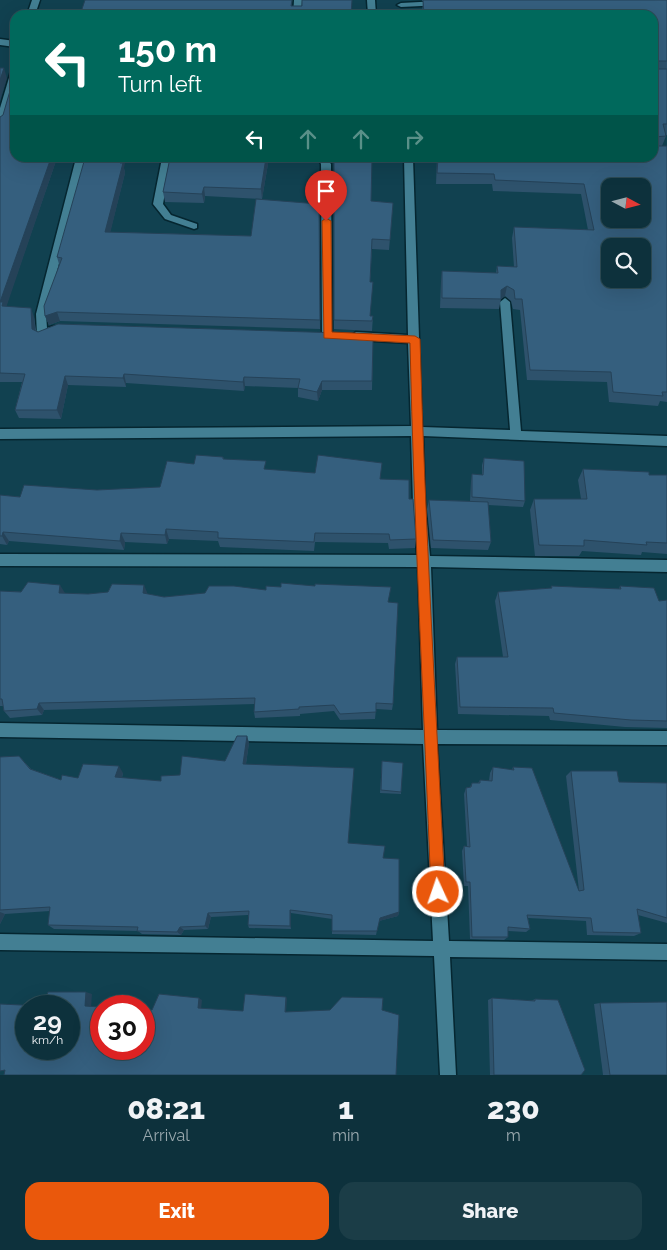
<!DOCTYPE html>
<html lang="en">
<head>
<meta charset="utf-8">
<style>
	body { margin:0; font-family:Raleway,sans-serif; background:#1b3d47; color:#f1f3f6; height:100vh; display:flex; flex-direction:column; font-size:19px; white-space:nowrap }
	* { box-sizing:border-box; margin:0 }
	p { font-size:16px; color:#9aa9af }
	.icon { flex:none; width:28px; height:28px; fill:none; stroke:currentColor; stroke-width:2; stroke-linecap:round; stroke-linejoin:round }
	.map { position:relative; height:1075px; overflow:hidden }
	.side { display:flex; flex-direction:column; background:#0d313c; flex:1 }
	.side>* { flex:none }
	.hud { position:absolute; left:10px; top:10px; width:648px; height:152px; border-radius:15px; box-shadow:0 5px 20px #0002,0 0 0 1px #2d4c56; background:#00695c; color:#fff; overflow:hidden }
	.needle { width:32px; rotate:97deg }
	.fabs { position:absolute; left:601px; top:178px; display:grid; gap:10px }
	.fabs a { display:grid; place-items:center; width:50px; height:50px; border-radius:10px; background:#0d313c; box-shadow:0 5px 20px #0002,0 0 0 1px #2d4c56; font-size:25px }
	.speed { position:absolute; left:15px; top:995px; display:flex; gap:10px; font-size:25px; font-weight:700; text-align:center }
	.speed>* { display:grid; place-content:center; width:65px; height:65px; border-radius:50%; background:#0d313c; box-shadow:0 5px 20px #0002,0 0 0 1px #2d4c56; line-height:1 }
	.speed small { font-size:12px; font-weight:400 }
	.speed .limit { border:8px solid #d22; background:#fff; color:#111 }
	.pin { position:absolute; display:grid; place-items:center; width:42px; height:42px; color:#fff; margin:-51px -21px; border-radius:50% 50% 50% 0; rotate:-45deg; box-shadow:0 0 5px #0007 }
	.pin .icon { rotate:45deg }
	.me { position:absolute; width:55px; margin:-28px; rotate:357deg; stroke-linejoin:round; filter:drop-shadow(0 0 4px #0008) }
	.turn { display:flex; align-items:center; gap:18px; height:105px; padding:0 25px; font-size:22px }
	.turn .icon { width:65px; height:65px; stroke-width:2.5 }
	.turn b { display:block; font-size:35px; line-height:42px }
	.lanes { display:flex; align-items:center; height:48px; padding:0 25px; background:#0003; justify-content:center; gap:25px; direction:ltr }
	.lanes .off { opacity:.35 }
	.eta { display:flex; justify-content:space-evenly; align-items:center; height:85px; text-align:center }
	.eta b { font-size:30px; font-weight:800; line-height:35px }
	.action { display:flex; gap:10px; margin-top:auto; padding:10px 25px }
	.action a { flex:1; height:58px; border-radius:15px; background:#ea580c; color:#fff; font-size:20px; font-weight:800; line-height:58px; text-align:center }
	.action a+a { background:#1b3d47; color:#f1f3f6 }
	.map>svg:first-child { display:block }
</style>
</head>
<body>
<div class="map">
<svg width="667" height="1075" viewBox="0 0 667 1075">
	<rect width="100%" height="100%" fill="#114150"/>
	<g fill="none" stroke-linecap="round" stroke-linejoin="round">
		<defs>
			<g id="street">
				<path d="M32,0H40L35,15H27Z"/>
				<path d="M294,0H302L301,15H293Z"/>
				<path d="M367,0H375L376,15H368Z"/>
				<path d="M439,1H442V5L401,7L397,5L401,3Z"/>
				<path d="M0,39L15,41V47L0,45Z"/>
				<path d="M15,68V86L5,124L0,127V108L11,71Z"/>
				<path d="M76,158H86L46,314L47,328L54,326L59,330L58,333L42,339L37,335L36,314Z"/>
				<path d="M162,158H171L163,204L171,215L197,224V228L194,229L165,219L153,204Z"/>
				<path d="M318,158H326L331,164L332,335L327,339L322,335L321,164Z"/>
				<path d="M404,158H413L422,427L510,430L500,302L505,298L510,302L521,431L667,436V446L423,436L425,503L430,556L667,560V572L431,567L437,730L667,731V745L437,744L449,941L667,944V960L450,957L456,1075H440L434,956L0,950V934L433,941L423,744L0,737V723L423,730L418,567L0,566V554L417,555L413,503L411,436L0,439V429L411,426L408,343L356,340L351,336L356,332L408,335Z"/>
			</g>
		</defs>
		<use href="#street" stroke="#052630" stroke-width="3"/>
		<use href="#street" fill="#437f93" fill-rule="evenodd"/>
	</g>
	<g fill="#2e526c">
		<path d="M422,0H667V135H665L666,136L662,146H667V402L660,401L658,406L609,402L607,382L527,380L520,310L513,309L511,301L505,296L501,299L499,309L440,308L441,281L442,271L496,273L497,266L514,267L512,238L514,227L588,230L581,194L493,191L492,184H436L437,158H652V15H422L423,1H422Z"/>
		<path d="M0,117L15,158H57L6,306L34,317L36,330L38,332L373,340L372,390H322L318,401L298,397V388L245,386L244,391L126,383V387L68,385L61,419L19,418L15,410L22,382H0Z"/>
		<path d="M170,158H269L262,199L205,196L204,203L165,202L163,192Z"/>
		<path d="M334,158L371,201L393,203L389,250L372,249L370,282V316H373L372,331L334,329Z"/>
		<path d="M124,168L125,173L110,232L251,236L319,204L320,329L60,321L49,325L45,316L59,264L57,257Z"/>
		<path d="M223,457L224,459L267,470L380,479L409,499L416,539L415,548L389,549L388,543L315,542L314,551L220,547L218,541L169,539L167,544L125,542L124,550L9,541L7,545L0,544V495L20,497L97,490L160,487L194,464Z"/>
		<path d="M484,458L525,501L523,507L488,505L491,542L488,550L431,548L427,509L429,500L470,501L471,481L472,474L482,475V465Z"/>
		<path d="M583,469L649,475H667V554L642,552L641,555L582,551L579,556H535L530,510L534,499H581L578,480Z"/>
		<path d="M551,586L619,589L620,586L659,601L667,600V728L625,727L550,720L549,716L458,714L455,664L457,657H503L495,601L498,592L551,588Z"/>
		<path d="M266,590L389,602L393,704L392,710L376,709L375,719L340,720L334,711L300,714V716L255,718L254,712L255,704L44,710L42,715L10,718L4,711L3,706H0V591L88,594L147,592V594L164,597Z"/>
		<path d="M247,736L249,743L246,764L348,843L383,858L399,912L398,916L379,921L376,935L332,934V919L291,913V929L249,928L248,925V915L211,917L208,929L184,930L181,935L142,934L138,931L54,929L48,925L50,911L5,914L0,924V757L19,756L31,769L61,780L123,773L122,778L161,781L225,761Z"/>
		<path d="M382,761L401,792V794L380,793Z"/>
		<path d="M493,767L512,770L513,767L579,891L566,776L571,771L619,782L667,783V923L638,915L641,933L634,936L587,935L586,921L528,918L530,929L526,932L508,931V937L504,940L470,939L468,886H464L462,851L464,846L467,847L464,794L466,788L470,787L472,783H478L480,780L489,781L490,773Z"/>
		<path d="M492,998L531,1001L535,999L581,1075H490L488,1000Z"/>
		<path d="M600,1003L667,1075H603L594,1004Z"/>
	</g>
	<g fill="#254258">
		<path d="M4,68L7,78L0,101V80Z"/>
		<path d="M51,158H57L6,308V315L0,302Z"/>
		<path d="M122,158H126L124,168L125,173L108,242L105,232Z"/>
		<path d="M266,158H269L262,199L261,189Z"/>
		<path d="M204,187L205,196L204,203L202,194Z"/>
		<path d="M507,286L505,296L501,299V290Z"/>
		<path d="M31,308L34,317L36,338L32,329Z"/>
		<path d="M57,312L60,321L49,325L45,316Z"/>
		<path d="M124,374L126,383V387L123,378Z"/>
		<path d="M65,376L68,385L61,419L57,410Z"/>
		<path d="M244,377L245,386L244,391L243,382Z"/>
		<path d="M322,381V390L318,401L317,392Z"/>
		<path d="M166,529L169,539L167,544L165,535Z"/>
		<path d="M3,532L9,541L7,545L2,536Z"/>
		<path d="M121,533L125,542L124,550L120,541Z"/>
		<path d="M60,585L65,593H59Z"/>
		<path d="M144,585L147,592V601L143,593Z"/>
		<path d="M39,703L44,710L42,715L37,709Z"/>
		<path d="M247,736L249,743L245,770L243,764Z"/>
		<path d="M119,766L123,773L120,783L115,777Z"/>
		<path d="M290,910L291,913V929L290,926Z"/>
		<path d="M0,912L5,914L0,924Z"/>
		<path d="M399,912L398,916L379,921L380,918Z"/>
		<path d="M208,913L211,917L208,929L205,926Z"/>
		<path d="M180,927L184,930L181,935L177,932Z"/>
		<path d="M86,992L92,994L91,1008L85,1006Z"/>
		<path d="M286,997L287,999L286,1013L285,1012Z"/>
		<path d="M199,998L202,1000L201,1010L198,1008Z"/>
	</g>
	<g fill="#355f7e" stroke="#254258" fill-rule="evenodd">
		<path d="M85,0H292L291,6H302V0H352L351,15H80Z"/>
		<path d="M423,0H667V61H654V69H667V124H663L666,136L654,137V144L656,146H667V392H662L663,396L613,392L611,372L530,370L522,299H515L514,290L507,286L501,290V299L442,298V271L498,273L497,266L517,267L514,227L594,230L584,184L495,180L494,174L437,173L438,158H652V15H424ZM610,186H642V219H610ZM610,246H642V279H610Z"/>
		<path d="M0,68H4L0,80Z"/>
		<path d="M14,69H15V158H51L0,302H3L2,306L31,308L32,329L38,332L58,324L372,334L371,340H373L372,381H322L317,392L298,388L300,379L244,377L243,382L124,374L123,378L65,376L57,410H15L25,374L0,373V117L3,115L14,77Z"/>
		<path d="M85,158H122L120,163H123L105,232L251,236L256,199L319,204L320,320L57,312L45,316L44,306L62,258L57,257Z"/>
		<path d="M170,158H266L261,189L204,187L202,194L163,192Z"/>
		<path d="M334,158H372L371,201L393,203L390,240L372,239L370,282H373L370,316H373L372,321L334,320Z"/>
		<path d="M196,455L223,457V459L266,461L264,469L315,473L318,455L382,463L380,479L409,480V499H413L416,539L390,540L389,534L315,533L314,542L218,538V532L166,529L165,535L121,533L120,541L3,532L2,536H0V495L20,497L24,485L97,490L160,487L167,461L194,464Z"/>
		<path d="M484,458L524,461L525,501L472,497V474L483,475Z"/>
		<path d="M583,469L649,472V475H667V543L646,542L647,545L584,540V546L539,545L534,499H587Z"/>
		<path d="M429,500L488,502L491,542L433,540Z"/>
		<path d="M28,582L60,585L59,593L88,594L108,592L112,584L144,585L143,593L164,597L205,593L209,586H234L266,590V586L281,587V583L315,586V584L391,587L388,602L398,603L393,704L376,703V712L340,714L334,705L299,707V709L254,712L255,698L39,703L37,709L4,711L2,699H0V591L21,592Z"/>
		<path d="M551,586L621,589L620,586L654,588L659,601L667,600V721L631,720L554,713L553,708L460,707L457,657H508L498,592L552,588Z"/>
		<path d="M237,736H247L243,764L354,768L348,843L385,846L383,858L399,859V912L380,918L377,931H332V915L290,910V926L248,925L249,911L208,913L205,926L180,927L177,932L137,931L138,927L48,925L50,907L0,910V757L19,756L30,769L61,780L62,775L78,778L83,764L119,766L115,777L161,781V776L180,775L182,756L225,761Z"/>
		<path d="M382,761L403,763L401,792L381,790Z"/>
		<path d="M493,767L514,770L513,767L532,768L579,891L584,890L571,771H617L619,782L667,783V918L637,909L641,933L593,932L591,918L527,915L530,929L508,927V937H472L470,882H466L464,846L470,847L466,788L471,787L472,783H480V780L492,781Z"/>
		<path d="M48,992H86L85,1006L101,1007V1049H144V1009L152,1010L159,994L199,998L198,1008L243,1011L245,994L286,997L285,1012L330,1010L342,997L383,998L382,1010L399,1015L396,1075H4L5,1070L0,1071V1004L43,1006ZM26,1006H69V1049H26Z"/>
		<path d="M492,998L535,1001V999L558,1000L585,1070L581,1075H494Z"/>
		<path d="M667,1002V1075H610L600,1003Z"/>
	</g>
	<path fill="#ea580c" stroke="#983908" d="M326,218L331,221L332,332L415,336L420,339C425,524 436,708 445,892L443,897L438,899L433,897L431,892C424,709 414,526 410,343L324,338L322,221Z"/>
</svg>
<div class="fabs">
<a><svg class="needle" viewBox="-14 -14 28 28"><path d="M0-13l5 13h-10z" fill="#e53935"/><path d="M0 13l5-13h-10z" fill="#9aa9af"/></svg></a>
<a><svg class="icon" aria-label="search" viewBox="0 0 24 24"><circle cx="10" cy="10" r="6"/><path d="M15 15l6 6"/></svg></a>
</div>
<div class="speed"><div>29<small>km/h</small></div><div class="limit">30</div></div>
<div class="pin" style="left:326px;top:221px;background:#d93025"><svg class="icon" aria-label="arrive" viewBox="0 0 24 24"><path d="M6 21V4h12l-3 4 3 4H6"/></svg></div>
<svg class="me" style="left:438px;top:892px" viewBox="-20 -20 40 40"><circle r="17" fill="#ea580c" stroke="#fff" stroke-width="3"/><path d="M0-11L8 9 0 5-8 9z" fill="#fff"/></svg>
<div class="hud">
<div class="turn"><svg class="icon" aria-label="left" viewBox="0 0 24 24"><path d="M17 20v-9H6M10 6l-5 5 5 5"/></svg><div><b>150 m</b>Turn left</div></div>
<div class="lanes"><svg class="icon" aria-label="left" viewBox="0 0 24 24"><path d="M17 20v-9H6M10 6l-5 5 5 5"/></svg><svg class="icon off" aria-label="ahead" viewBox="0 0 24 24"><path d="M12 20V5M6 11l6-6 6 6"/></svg><svg class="icon off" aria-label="ahead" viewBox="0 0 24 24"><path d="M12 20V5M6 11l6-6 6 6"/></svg><svg class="icon off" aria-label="right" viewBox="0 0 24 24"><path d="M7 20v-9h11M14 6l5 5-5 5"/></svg></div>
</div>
</div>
<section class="side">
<div class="eta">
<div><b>08:21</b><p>Arrival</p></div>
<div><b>1</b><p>min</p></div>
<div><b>230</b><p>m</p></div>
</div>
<div class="action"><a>Exit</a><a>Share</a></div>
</section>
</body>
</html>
